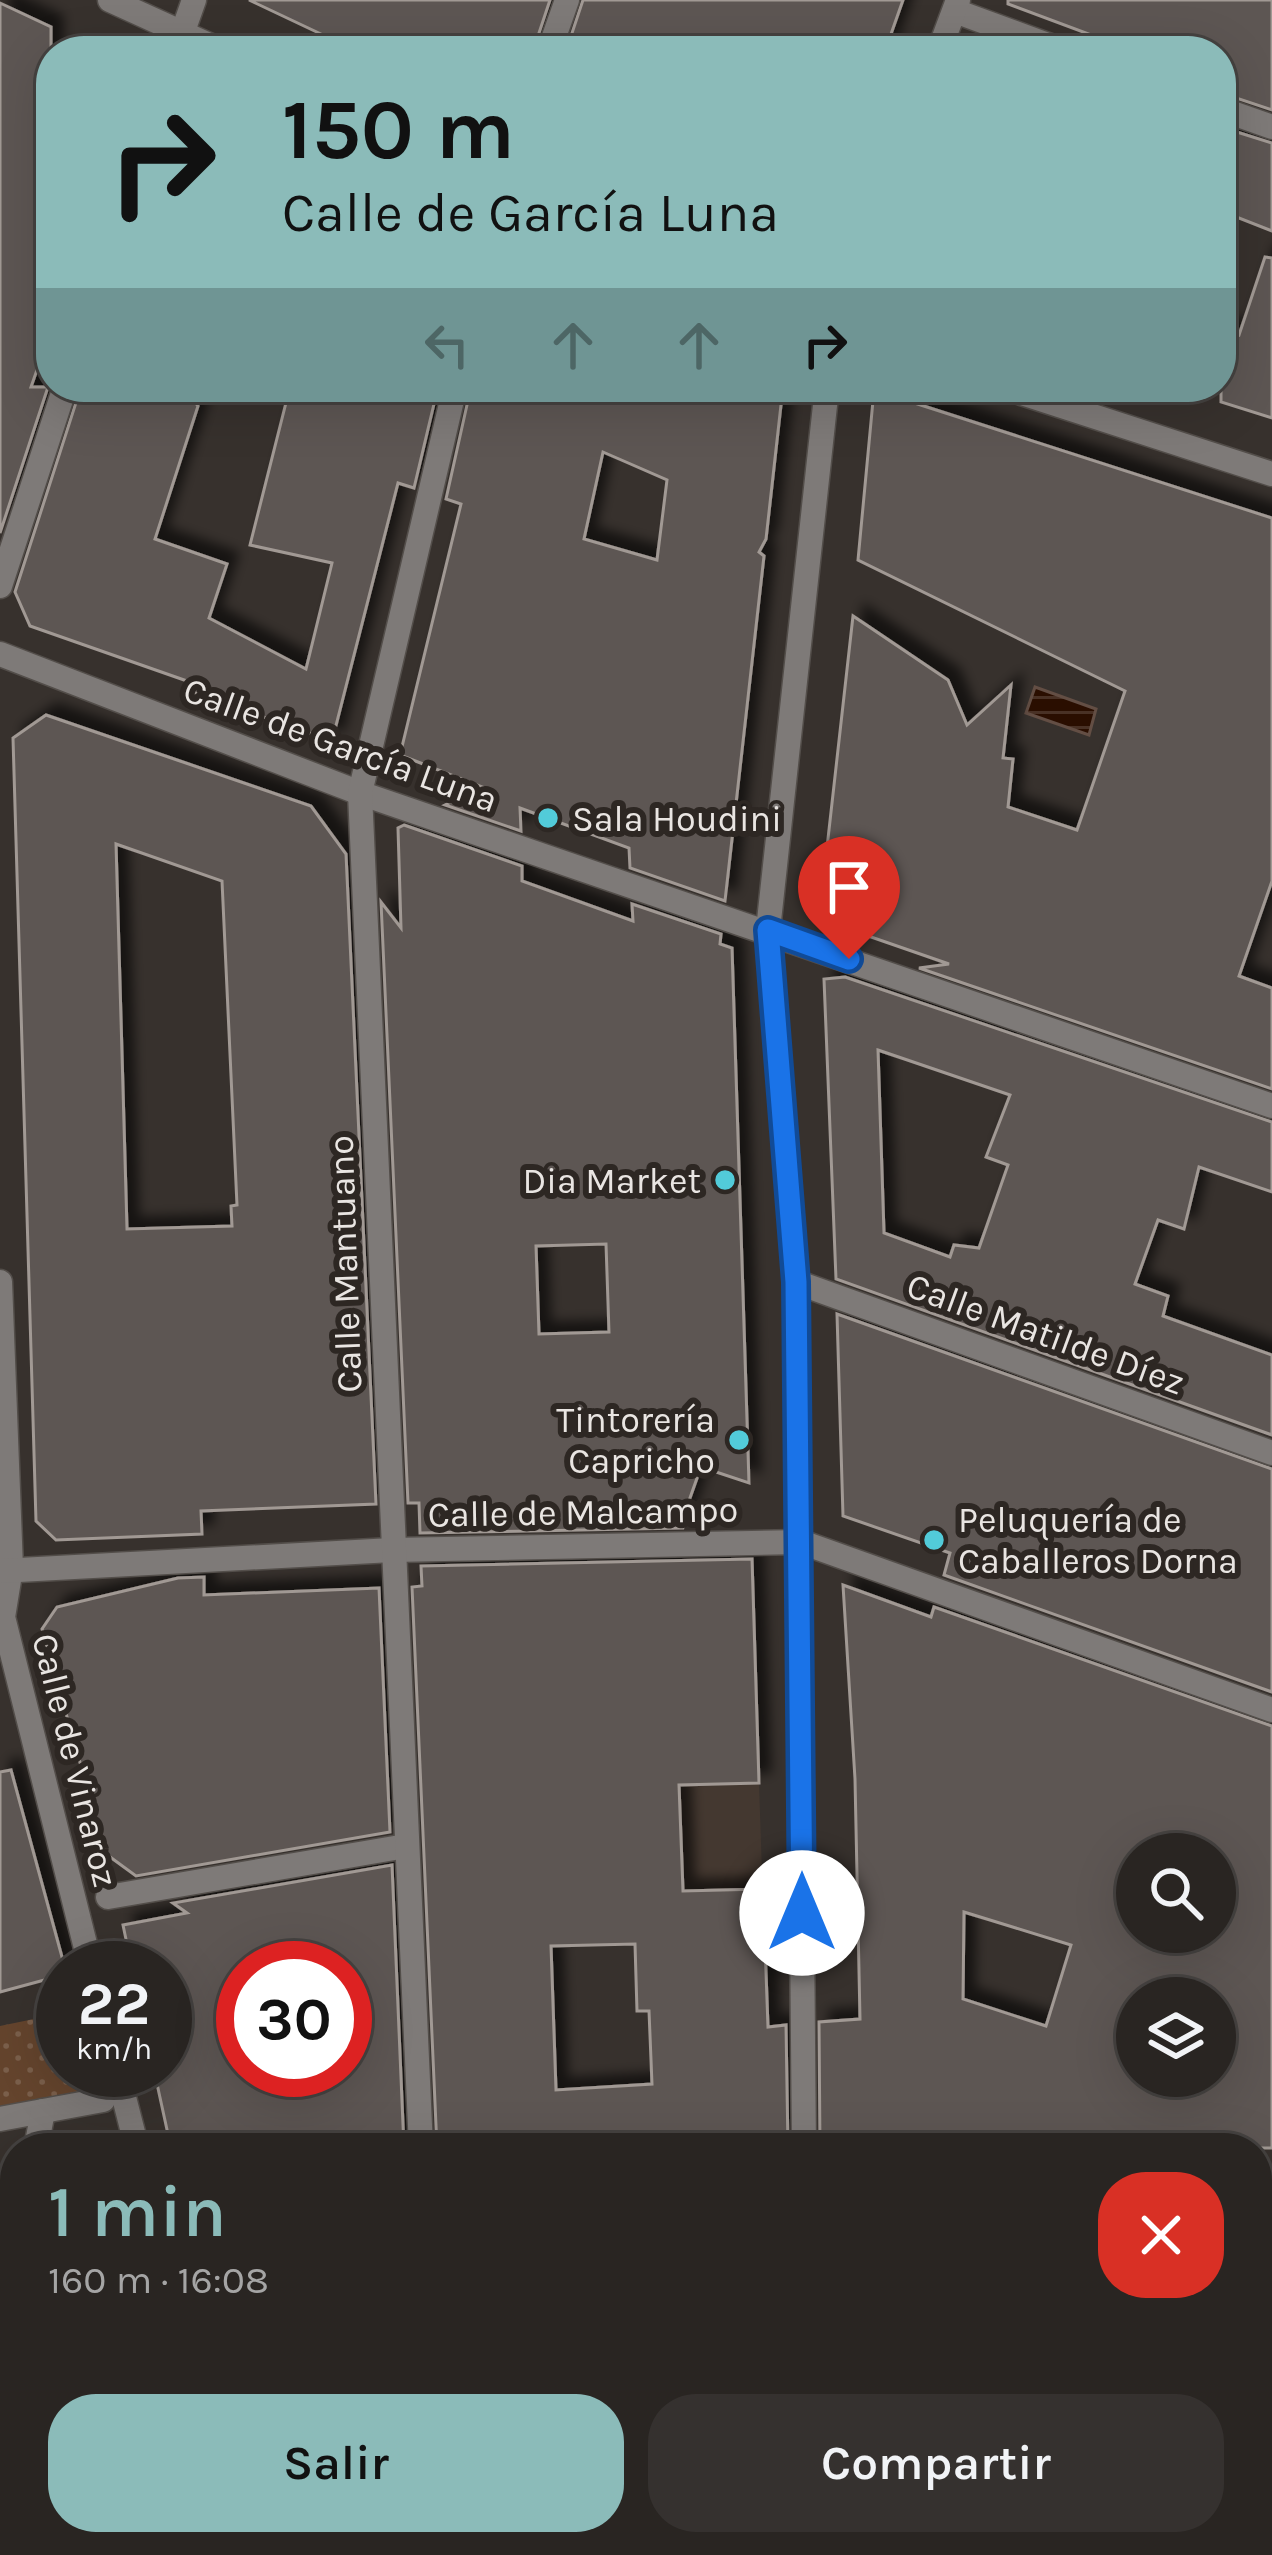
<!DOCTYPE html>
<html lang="es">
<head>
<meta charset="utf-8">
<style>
	body { margin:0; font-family:Karla,sans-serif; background:#35312f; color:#f1f3f6; height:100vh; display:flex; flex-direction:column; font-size:45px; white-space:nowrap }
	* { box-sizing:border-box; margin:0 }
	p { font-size:39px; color:#a5a5a5 }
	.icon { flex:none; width:66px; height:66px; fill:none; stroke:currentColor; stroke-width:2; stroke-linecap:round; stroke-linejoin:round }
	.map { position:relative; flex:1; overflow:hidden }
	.side { position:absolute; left:0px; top:2133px; width:1272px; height:423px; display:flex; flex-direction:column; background:#292522; border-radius:48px 48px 0 0; box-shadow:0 12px 48px #0002,0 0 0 3px #454240 }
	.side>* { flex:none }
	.guide { position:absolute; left:36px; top:36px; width:1200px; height:366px; border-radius:48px; box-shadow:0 12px 48px #0002,0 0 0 3px #454240; background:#8bbbb9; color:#111; overflow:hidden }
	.tools { position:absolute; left:1116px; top:1833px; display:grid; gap:24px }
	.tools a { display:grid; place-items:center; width:120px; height:120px; border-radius:50%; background:#292522; box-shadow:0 12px 48px #0002,0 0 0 3px #454240; font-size:60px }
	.speed { position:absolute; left:36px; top:1941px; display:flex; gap:24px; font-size:60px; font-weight:700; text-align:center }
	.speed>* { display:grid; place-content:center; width:156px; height:156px; border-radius:50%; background:#292522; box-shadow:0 12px 48px #0002,0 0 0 3px #454240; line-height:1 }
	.speed small { font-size:30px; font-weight:400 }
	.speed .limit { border:18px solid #d22; background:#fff; color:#111 }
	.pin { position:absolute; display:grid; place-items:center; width:102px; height:102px; color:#fff; margin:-123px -51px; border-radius:50% 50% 50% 0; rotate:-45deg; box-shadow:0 0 12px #0007 }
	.pin .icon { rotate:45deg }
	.me { position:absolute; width:132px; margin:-66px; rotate:0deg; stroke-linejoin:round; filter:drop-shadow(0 0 9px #0008) }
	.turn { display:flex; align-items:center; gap:42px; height:252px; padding:0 48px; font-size:54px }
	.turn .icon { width:156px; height:156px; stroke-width:2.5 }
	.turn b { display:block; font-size:84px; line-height:102px }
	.lanes { display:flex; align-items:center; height:114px; padding:0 48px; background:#0003; justify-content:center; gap:60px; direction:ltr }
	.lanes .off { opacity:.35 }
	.round { display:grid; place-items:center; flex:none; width:126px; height:126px; border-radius:48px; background:#35312f }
	.headline { display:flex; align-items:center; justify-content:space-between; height:204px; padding:0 48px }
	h1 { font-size:72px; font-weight:600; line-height:90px; color:#8bbbb9 }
	.button { display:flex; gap:24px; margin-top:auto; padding:24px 48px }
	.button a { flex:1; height:138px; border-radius:48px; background:#8bbbb9; color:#111; font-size:48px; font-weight:600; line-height:138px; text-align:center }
	.button a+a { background:#35312f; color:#f1f3f6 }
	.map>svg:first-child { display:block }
</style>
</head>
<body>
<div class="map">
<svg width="1272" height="2555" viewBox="0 0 1272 2555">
	<defs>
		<pattern id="green-dots" width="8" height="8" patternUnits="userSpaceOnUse" patternTransform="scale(3)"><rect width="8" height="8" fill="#64442d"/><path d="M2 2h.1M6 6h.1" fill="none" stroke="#7a5f4b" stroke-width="1.8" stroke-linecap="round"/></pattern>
		<pattern id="water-rules" width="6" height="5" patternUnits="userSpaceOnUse" patternTransform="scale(3)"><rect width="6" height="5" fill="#2a0e00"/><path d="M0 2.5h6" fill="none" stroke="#493125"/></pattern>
		<filter id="shadow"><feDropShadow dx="11" dy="-11" stdDeviation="6" flood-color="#0009"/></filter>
	</defs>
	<rect width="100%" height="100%" fill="#37312d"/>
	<path fill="#443830" d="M759,1783L764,1931L630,1935L625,1786Z"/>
	<path fill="url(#green-dots)" d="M63,2013V2070H79L83,2091L0,2109V2026Z"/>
	<path fill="url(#water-rules)" stroke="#634e44" stroke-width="3" d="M1035,687L1096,709L1089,735L1026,713Z"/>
	<g fill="#5d5652" stroke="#a19994" stroke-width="3" fill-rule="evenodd" filter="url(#shadow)">
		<path d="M249,0H550L533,51H357Z"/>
		<path d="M583,0H903L885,51H566Z"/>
		<path d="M1008,0H1272V110L1221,93V51H1134L1008,4Z"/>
		<path d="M0,3L51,27V330L31,387H48L0,533Z"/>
		<path d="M1221,127L1272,143V231L1221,211Z"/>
		<path d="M1265,257L1272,258V418L1221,402V329L1239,335Z"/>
		<path d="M81,387H199L194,401L198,406L155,539L227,564L209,618L306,669L332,563L250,545L290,387H438L414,488L398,483L332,741L184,689L187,681L30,626L15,592Z"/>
		<path d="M471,387H783L766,539L759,552L764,556L725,901L630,868L629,848L520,808L521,831L445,805L482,787L400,755L461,504L446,499ZM603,452L667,480L657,560L584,539Z"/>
		<path d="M874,390L1272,518V881L1239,976L1272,988V1089L919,968L949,964L819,919L853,616L948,680L967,725L1011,685L1003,758L1013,759L1008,807L1077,830L1125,691L858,560Z"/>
		<path d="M46,715L311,806L346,854L376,1504L201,1511L202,1534L56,1540L36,1521L13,738ZM116,844L222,881L237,1205L231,1206L232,1226L127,1229Z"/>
		<path d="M404,825L522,866V881L633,921L632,904L721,934L720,944L732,948L749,1483L701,1467L680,1526L684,1528L420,1533L419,1503H408L381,902L401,928L398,828ZM606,1244L609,1332L539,1334L536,1246Z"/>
		<path d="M845,977L1272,1122V1192L1199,1167L1184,1229L1158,1220L1135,1284L1168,1296L1163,1316L1272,1355V1435L836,1279L824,979ZM878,1050L1010,1095L986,1157L1008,1165L979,1248L954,1245L950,1257L884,1233Z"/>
		<path d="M837,1314L1272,1469V1692L944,1575L950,1553L843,1516Z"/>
		<path d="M752,1559L759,1783L679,1785L683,1891L763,1889L768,2027L786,2025L788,2148H437L412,1587L422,1586L421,1566ZM635,1944L637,2011H649L652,2084L556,2090L551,1946Z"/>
		<path d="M204,1577V1595L379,1588L390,1832L136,1876L106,1854L42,1629L57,1607L178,1578Z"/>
		<path d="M843,1585L931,1617L934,1607L1272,1726V2148H820L819,2022L860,2019L855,1779ZM1137,1854H1215V1932H1137ZM964,1912L1071,1945L1046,2026L963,1999ZM1137,1998H1215V2076H1137Z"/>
		<path d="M11,1770L65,1968L63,1975L0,1992V1772Z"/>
		<path d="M392,1865L404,2148H171L154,2070H165V1968H132L123,1925L187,1913L173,1903ZM243,1968H345V2070H243Z"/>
	</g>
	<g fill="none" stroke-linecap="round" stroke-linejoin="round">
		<defs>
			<g id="street">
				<path d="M110,0L222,51"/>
				<path d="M955,11L1064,51"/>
				<path d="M176,51L194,0"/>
				<path d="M549,51L567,0"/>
				<path d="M939,51L958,0"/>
				<path d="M1221,109L1272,127"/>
				<path d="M1003,387L1272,474"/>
				<path d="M0,586L65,387"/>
				<path d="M0,654L360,793L1272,1106"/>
				<path d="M0,1282L11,1568L3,1617L91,1968"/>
				<path d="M796,1282L1272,1453"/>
				<path d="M0,1571L392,1550L801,1542L1272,1710"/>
				<path d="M108,1897L406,1846"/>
				<path d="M117,2070L137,2148"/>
				<path d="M0,2119L103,2100"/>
				<path d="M36,2148L43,2111"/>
				<path d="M421,2148L360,793L455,387"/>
				<path d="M804,2148L796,1282L768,930L827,387"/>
				<path d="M0,2233L15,2231"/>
				<path d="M809,2541V2555"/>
			</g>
			<g id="secondary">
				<path d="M1257,2238L1272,2237"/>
				<path d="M0,2395L15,2392"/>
			</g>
		</defs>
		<use href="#street" stroke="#534e4a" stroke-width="27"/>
		<use href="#secondary" stroke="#534e4a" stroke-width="27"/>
		<use href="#street" stroke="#7e7a78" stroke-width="24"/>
		<use href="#secondary" stroke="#a8a3a0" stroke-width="24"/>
	</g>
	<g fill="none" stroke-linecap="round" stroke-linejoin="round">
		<defs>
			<path id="route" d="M802,1913L796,1282L768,930L849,959"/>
		</defs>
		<use href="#route" stroke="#114b97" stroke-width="30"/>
		<use href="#route" stroke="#1a73e8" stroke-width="21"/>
	</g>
	<g fill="#52cbd9" stroke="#2d2723" stroke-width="4.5">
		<circle cx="548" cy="818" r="12"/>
		<circle cx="725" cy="1180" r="12"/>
		<circle cx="739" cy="1440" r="12"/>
		<circle cx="934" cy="1540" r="12"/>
	</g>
	<g text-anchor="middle" stroke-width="12" stroke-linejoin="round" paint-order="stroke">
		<g font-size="36" fill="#e9e5e2" stroke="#2d2723">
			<text transform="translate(341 744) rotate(20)" y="13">Calle de García Luna</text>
			<text transform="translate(344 1264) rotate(-92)" y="13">Calle Mantuano</text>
			<text transform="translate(1046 1333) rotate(20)" y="13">Calle Matilde Díez</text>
			<text transform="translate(583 1511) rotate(-1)" y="13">Calle de Malcampo</text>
			<text transform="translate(76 1760) rotate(76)" y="13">Calle de Vinaroz</text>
		</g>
		<g font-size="36" fill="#e9e5e2" stroke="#2d2723" text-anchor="start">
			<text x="572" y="831">Sala Houdini</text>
			<text x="701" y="1193" text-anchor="end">Dia Market</text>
			<text x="715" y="1432" text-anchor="end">Tintorería<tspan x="715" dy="41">Capricho</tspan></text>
			<text x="958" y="1532">Peluquería de<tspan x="958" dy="41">Caballeros Dorna</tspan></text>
		</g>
	</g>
</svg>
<div class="tools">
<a><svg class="icon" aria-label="search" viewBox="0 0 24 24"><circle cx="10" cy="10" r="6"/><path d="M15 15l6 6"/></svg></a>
<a><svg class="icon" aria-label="layers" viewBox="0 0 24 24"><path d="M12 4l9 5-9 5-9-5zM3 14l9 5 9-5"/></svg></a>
</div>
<div class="speed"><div>22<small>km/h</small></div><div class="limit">30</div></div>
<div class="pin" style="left:849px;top:959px;background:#d93025"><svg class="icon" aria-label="arrive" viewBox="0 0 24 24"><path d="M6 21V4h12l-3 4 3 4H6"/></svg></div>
<svg class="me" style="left:802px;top:1913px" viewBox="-20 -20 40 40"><circle r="19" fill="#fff"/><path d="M0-13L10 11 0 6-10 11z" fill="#1a73e8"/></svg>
<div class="guide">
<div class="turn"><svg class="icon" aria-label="right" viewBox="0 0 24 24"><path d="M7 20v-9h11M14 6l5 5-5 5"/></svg><div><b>150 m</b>Calle de García Luna</div></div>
<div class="lanes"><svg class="icon off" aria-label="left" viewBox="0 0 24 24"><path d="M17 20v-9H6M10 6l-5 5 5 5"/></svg><svg class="icon off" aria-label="ahead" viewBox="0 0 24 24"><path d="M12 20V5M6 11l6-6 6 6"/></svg><svg class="icon off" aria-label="ahead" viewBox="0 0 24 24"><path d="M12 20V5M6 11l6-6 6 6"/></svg><svg class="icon" aria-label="right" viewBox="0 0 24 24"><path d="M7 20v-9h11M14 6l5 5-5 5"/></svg></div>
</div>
<section class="side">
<div class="headline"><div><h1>1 min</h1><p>160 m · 16:08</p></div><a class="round" style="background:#d93025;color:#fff"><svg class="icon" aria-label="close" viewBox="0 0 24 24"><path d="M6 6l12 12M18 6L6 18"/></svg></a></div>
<div class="button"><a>Salir</a><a>Compartir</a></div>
</section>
</div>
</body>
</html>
